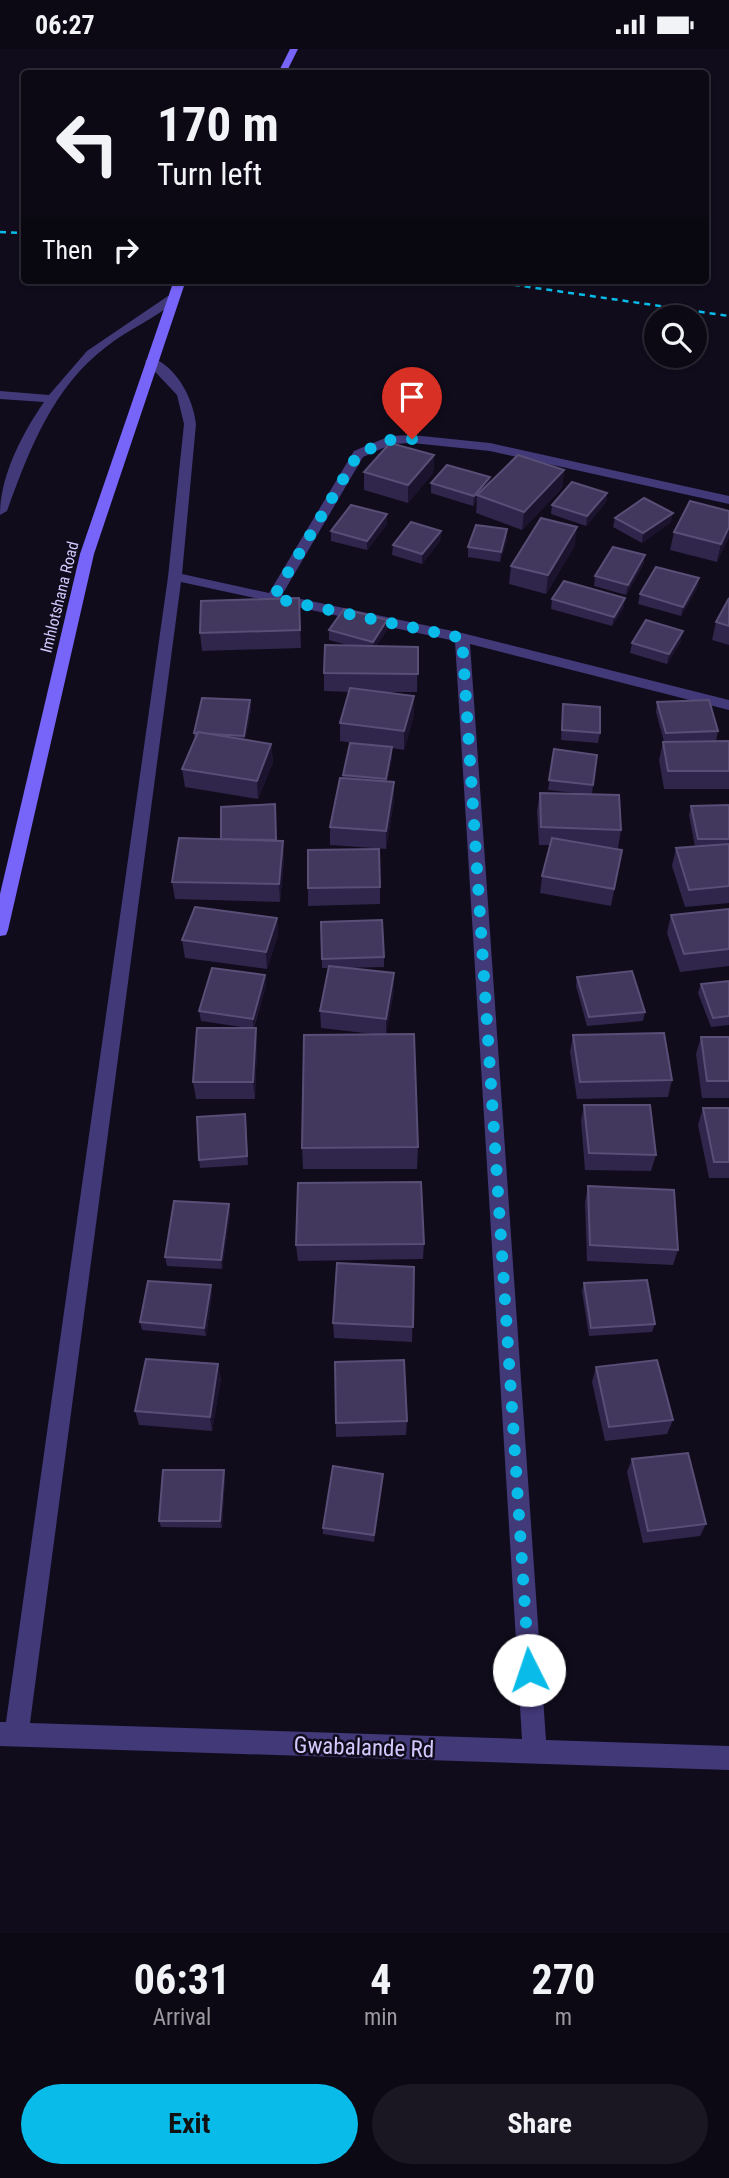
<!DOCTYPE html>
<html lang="en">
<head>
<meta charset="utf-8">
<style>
	body { margin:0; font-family:"Roboto Condensed",sans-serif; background:#1a1722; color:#f1f3f6; height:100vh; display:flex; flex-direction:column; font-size:26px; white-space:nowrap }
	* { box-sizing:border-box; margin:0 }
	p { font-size:23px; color:#9a9aa0 }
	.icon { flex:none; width:38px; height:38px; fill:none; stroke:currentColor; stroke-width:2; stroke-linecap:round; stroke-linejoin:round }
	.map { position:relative; height:1884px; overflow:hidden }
	.drawer { display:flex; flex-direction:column; background:#0c0915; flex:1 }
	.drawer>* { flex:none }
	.hud { position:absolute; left:21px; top:21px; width:688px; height:214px; border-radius:7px; box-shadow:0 2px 5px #0004,0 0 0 2px #2c2a34; background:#0c0915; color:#f1f3f6; overflow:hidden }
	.buttons { position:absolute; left:644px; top:256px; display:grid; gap:14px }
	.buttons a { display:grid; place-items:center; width:63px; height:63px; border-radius:50%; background:#0c0915; box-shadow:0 2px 5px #0004,0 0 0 2px #2c2a34; font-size:35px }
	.pin { position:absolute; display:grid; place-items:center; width:60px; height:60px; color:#fff; margin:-72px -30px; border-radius:50% 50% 50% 0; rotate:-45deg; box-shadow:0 0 7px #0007 }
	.pin .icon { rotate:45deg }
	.me { position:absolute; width:77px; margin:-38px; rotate:356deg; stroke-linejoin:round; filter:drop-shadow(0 0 5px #0008) }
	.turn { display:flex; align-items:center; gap:24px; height:147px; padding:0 21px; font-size:32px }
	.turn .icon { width:91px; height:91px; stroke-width:2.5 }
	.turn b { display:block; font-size:49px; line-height:60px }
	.then { display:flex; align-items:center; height:66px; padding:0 21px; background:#0003; gap:14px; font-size:26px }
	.eta { display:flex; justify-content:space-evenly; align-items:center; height:119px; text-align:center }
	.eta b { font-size:42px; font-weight:700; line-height:49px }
	.primary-button { display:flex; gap:14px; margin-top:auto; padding:14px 21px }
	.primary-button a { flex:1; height:80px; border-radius:42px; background:#09bbe9; color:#111; font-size:28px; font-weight:700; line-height:80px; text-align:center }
	.primary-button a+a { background:#1a1722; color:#f1f3f6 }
	.status { display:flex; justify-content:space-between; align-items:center; height:49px; padding:0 35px; background:#0c0915; direction:ltr }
	.status svg { height:19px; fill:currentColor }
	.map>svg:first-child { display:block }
</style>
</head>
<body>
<div class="status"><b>06:27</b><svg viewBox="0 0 49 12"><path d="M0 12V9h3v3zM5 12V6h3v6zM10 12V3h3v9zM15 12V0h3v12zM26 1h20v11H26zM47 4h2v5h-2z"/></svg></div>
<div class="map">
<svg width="729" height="1884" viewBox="0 0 729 1884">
	<rect width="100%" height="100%" fill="#100c1c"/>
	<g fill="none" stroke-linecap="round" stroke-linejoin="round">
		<g fill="#423979" fill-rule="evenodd">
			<path d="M168,247L178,249C158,269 128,280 106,298C53,338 29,401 7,462L0,466C0,427 22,385 44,353L0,350V342L49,346L87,302Z"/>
			<path d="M151,308C177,318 193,349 196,375L182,525L269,544L354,402L390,387L412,386L490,394L729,447V455L490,402L412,394L392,395L363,408L282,546L462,584L729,651V661L470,595L546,1691L729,1697V1721L0,1697V1673H6L168,528L184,375L177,346L145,312ZM181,533L455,592L522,1690L30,1674Z"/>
		</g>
		<g fill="#7764f9" fill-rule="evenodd">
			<path d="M290,0H298L286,24H278Z"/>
			<path d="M174,231H186L94,505L8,881L6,886L0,887V845L80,505Z"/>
		</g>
		<g stroke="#09bbe9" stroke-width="2.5" stroke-dasharray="6 5" stroke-linecap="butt">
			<path d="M0,183L24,184"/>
			<path d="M481,231L729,267"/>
		</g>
	</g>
	<g fill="#30254a">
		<path d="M434,406L433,424L408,454L364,441V423Z"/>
		<path d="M564,421L562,439L522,481L476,464L477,452L473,457L431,444V434H489Z"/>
		<path d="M607,444L606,453L586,477L551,465L552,456Z"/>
		<path d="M729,462L717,513L670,501L674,483Z"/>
		<path d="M615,469L671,473L642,494L613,478Z"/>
		<path d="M387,475L367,501L331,492V482Z"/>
		<path d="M507,480V490L500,513L468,508V498Z"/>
		<path d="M441,482L440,492L422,515L392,506L393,496Z"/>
		<path d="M575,496L546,545L509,535L511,517Z"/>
		<path d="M645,506L643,516L626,546L594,537L595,527Z"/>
		<path d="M699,529L697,539L681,567L638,555L640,545Z"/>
		<path d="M299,549L301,599L202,602L200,584Z"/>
		<path d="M729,549V596L712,591L716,573Z"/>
		<path d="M552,550L624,558L612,577L551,560Z"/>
		<path d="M329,581H387L376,597L418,598L417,643H384L414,665L404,701L392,699V708L387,733L394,751L386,800L330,796V778L343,726L361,695L340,692V674L349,643L324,642V624L351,597L329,591Z"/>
		<path d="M681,592L667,615L630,604L632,594Z"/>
		<path d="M250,651L251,661L245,691L271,695L273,713L258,750L185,738L182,720L195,692L194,684Z"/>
		<path d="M657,653L718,682L716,692L690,693L729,692V740H664L659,711L663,693H664L656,663Z"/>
		<path d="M563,655L600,684L598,694L561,691Z"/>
		<path d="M554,700L597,706L592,745L621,781L618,799L604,798L622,801L611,857L540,844L542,827L550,796H539L537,762L540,744L584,745L548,741Z"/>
		<path d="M729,756V854L685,858L672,817L676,799L695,798L689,766L691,757Z"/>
		<path d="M276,765V792H283L284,810L280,853L175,850L172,833L221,790Z"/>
		<path d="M380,838V855L308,857V839Z"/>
		<path d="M729,860V917L680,923L667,884L671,866Z"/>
		<path d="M277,869L278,886L267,920L185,909L182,891Z"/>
		<path d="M321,873L384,908V918L343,919L394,941L386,985L418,1098L417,1120H303L302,1099L373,985L321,979L320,962L329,919H322Z"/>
		<path d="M265,926L266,936L254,979H256L257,996L255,1050H196L193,1033L248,979L201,972L199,962Z"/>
		<path d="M577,928L645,963L643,972L587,977L576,937Z"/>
		<path d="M729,932V976L711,978L698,944L701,935Z"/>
		<path d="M573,986L672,1031L668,1048L577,1050L570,1003Z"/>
		<path d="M701,988H729V1049H702L696,1005Z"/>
		<path d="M584,1056L656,1106L651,1122L585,1121L581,1072Z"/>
		<path d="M703,1059H729V1129H709L698,1076Z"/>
		<path d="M246,1074L248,1116L200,1119L199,1111Z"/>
		<path d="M588,1137L678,1201L673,1216L587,1212L585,1153Z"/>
		<path d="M230,1164L222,1220L167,1217L165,1208Z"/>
		<path d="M424,1195L423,1210L298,1212L296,1196Z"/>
		<path d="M414,1218L412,1293L334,1289L333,1274Z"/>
		<path d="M584,1234L655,1275L652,1283L589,1287L582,1242Z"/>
		<path d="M212,1245L206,1287L142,1281L140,1273Z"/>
		<path d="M335,1313L407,1372L406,1386L336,1388Z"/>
		<path d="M596,1318L673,1371L667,1385L605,1392L592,1333Z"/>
		<path d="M221,1329L212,1382L139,1376L135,1362Z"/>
		<path d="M632,1410L706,1475L700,1487L643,1494L627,1423Z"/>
		<path d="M224,1421L225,1428L222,1479L161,1478L159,1472Z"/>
		<path d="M383,1425L374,1493L323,1485V1479Z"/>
	</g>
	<g fill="#1c142f">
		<path d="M434,406L433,424L408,454V436Z"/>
		<path d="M564,421L562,439L522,481L524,463Z"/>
		<path d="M490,428L489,438L477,446V452L473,457L474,447Z"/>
		<path d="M607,444L606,453L586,477L587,467Z"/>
		<path d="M673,464L671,473L642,494L643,484Z"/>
		<path d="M387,465V475L367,501V492Z"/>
		<path d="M577,478L575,496L546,545L548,526Z"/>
		<path d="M729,478V489L717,513L721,495Z"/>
		<path d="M507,480V490L500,513L501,503Z"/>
		<path d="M441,482L440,492L422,515V505Z"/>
		<path d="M645,506L643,516L626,546L628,536Z"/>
		<path d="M699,529L697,539L681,567L683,558Z"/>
		<path d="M625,549L624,558L612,577L614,568Z"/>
		<path d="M387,571V581L372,603L373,593Z"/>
		<path d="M683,582L681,592L667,615L669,605Z"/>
		<path d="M414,647V665L404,701V682Z"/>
		<path d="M250,651L251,661L244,696V687Z"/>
		<path d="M271,695L273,713L258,750L257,732Z"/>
		<path d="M392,698V708L386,739V730Z"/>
		<path d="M394,733V751L386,800V782Z"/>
		<path d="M283,792L284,810L280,853L279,835Z"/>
		<path d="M277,869L278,886L267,920L266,903Z"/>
		<path d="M394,924V941L386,987V970Z"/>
		<path d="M265,926L266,936L253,980V970Z"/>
		<path d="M256,979L257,996L255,1050L253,1033Z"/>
		<path d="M229,1155L230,1164L222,1220L221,1211Z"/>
		<path d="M211,1236L212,1245L206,1287L204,1279Z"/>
		<path d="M218,1315L221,1329L212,1382L210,1368Z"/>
		<path d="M224,1421L225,1428L222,1479L220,1472Z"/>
		<path d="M383,1425V1432L374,1493V1486Z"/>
	</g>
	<g fill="#42375d" stroke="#594e76" stroke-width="2">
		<path d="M390,394L434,406L408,436L364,423Z"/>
		<path d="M518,406L564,421L524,463L477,446Z"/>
		<path d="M447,416L490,428L474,447L431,434Z"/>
		<path d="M572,433L607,444L587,467L552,456Z"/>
		<path d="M644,449L673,464L643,484L615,469Z"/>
		<path d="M690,452L729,462V478L721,495L674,483Z"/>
		<path d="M351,456L387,465L367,492L331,482Z"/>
		<path d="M541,469L577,478L548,526L511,517Z"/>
		<path d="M411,473L441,482L422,505L393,496Z"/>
		<path d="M476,476L507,480L501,503L468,498Z"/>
		<path d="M613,498L645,506L628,536L595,527Z"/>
		<path d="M656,518L699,529L683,558L640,545Z"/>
		<path d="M564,532L625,549L614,568L552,550Z"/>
		<path d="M299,549L300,581L200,584L201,552Z"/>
		<path d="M729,549V577L716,573Z"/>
		<path d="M344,560L387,571L373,593L329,581Z"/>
		<path d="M646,571L683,582L669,605L632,594Z"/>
		<path d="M325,596L418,598V625L324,624Z"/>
		<path d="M350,639L414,647L404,682L340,674Z"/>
		<path d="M202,649L250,651L244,687L194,684Z"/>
		<path d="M709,651L718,682L666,684L657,653Z"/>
		<path d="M563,655L600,658V684L562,681Z"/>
		<path d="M198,683L271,695L257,732L182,720Z"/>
		<path d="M729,692V722H668L663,693Z"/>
		<path d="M350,694L392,698L386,730L343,726Z"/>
		<path d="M554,700L597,706L593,736L549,731Z"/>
		<path d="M340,729L394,733L386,782L330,778Z"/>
		<path d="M540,744L619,746L621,781L541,778Z"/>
		<path d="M275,755L276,791L221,790V758Z"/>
		<path d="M729,756V790H698L691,757Z"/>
		<path d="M179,789L283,792L279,835L172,833Z"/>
		<path d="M552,789L622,801L614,840L542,827Z"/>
		<path d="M729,795V837L689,841L676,799Z"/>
		<path d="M379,800L380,838L308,839V801Z"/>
		<path d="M195,858L277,869L266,903L182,891Z"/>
		<path d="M729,860V900L684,905L671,866Z"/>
		<path d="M382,871L384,908L322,910L321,873Z"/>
		<path d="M329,917L394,924L386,970L320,962Z"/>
		<path d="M212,919L265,926L253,970L199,962Z"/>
		<path d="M632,922L645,963L589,968L577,928Z"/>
		<path d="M729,932V967L713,969L701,935Z"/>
		<path d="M197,979H256L253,1033H193Z"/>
		<path d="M664,984L672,1031L580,1033L573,986Z"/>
		<path d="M414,985L418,1098L302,1099L304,986Z"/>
		<path d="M701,988H729V1032H707Z"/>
		<path d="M584,1056H650L656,1106L589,1104Z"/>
		<path d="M703,1059H729V1113H714Z"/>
		<path d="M245,1065L247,1107L199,1111L197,1068Z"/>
		<path d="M421,1133L424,1195L296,1196L298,1134Z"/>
		<path d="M588,1137L674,1141L678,1201L590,1196Z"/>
		<path d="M174,1152L229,1155L221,1211L165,1208Z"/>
		<path d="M337,1214L414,1218L413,1278L333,1274Z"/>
		<path d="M647,1231L655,1275L591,1279L584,1234Z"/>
		<path d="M148,1232L211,1236L204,1279L140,1273Z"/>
		<path d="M146,1310L218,1315L210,1368L135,1362Z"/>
		<path d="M404,1311L407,1372L336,1374L335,1313Z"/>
		<path d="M657,1311L673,1371L609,1378L596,1318Z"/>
		<path d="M688,1404L706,1475L648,1482L632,1410Z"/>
		<path d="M333,1417L383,1425L374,1486L323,1479Z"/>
		<path d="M163,1421H224L220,1472H159Z"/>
	</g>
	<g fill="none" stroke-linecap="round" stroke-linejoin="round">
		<path stroke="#09bbe9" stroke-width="12" stroke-dasharray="0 21.6" d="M412,390L390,391L358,405L273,549L462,589L529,1621"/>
	</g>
	<g text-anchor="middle" stroke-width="5" stroke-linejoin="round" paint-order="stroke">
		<g font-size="16" fill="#d4c9fd" stroke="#100c1c">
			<text transform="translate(59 548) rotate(-76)" y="6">Imhlotshana Road</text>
		</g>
		<g font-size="23" fill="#d4c9fd" stroke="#100c1c">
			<text transform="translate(364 1698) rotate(2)" y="8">Gwabalande Rd</text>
		</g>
	</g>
</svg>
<div class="buttons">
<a><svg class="icon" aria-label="search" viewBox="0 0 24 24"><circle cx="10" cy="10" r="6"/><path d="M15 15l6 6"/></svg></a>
</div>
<div class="pin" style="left:412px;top:390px;background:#d93025"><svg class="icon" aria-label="arrive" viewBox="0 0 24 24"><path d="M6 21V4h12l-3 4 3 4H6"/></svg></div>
<svg class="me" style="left:529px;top:1621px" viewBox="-20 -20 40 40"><circle r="19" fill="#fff"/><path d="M0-13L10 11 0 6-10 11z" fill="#09bbe9"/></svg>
<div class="hud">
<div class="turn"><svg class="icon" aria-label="left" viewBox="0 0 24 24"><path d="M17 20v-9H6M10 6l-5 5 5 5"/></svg><div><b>170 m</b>Turn left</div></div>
<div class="then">Then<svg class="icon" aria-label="right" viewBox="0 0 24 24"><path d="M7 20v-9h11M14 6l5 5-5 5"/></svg></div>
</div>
</div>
<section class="drawer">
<div class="eta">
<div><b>06:31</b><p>Arrival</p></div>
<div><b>4</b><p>min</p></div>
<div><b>270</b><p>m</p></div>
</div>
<div class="primary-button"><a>Exit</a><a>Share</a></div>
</section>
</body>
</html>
